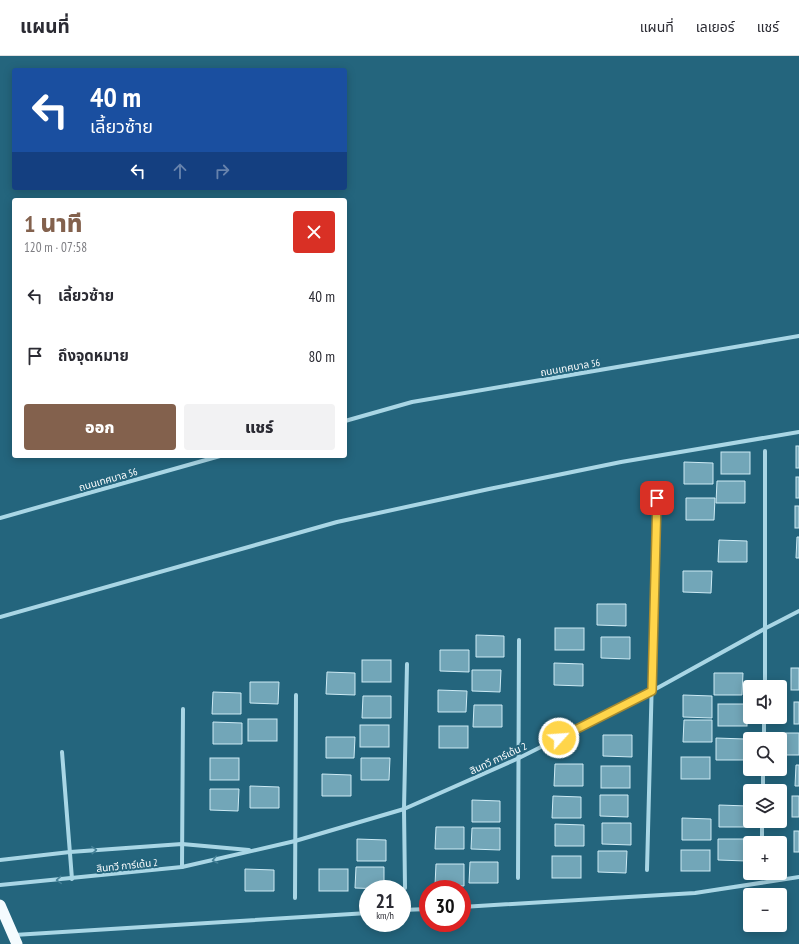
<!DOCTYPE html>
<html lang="th">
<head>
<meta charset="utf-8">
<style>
	body { margin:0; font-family:"PT Sans Narrow","Noto Sans Thai",sans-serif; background:#f2f2f3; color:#2b2b33; height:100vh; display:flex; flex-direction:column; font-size:15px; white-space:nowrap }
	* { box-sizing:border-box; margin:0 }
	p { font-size:13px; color:#7c7c81 }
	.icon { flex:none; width:22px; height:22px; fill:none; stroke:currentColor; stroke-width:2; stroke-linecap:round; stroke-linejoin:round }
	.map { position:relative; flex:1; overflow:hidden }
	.side { position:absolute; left:12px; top:142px; width:335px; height:260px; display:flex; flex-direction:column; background:#fff; border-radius:4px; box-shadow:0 2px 10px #0003 }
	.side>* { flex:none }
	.guide { position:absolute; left:12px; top:12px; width:335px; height:122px; border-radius:4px; box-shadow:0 2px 10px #0003; background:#1a4fa0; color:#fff; overflow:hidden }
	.controls { position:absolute; left:743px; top:624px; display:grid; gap:8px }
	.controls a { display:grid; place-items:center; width:44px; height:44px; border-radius:4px; background:#fff; box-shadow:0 2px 10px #0003; font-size:20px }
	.speed { position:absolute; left:359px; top:824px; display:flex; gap:8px; font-size:20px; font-weight:700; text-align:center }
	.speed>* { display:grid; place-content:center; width:52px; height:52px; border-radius:50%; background:#fff; box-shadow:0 2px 10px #0003; line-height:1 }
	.speed small { font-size:10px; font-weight:400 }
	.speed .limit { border:6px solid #d22; background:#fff; color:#111 }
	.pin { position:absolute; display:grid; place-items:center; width:34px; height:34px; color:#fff; margin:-17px; border-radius:8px; box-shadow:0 2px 6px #0006 }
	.me { position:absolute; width:44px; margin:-22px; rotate:64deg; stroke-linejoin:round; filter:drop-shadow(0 0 3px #0008) }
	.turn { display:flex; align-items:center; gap:14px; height:84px; padding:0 12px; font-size:18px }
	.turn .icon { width:52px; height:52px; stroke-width:2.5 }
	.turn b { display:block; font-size:28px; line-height:34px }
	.lanes { display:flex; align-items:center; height:38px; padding:0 12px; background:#0003; justify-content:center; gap:20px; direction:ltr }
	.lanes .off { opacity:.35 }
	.round { display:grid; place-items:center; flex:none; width:42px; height:42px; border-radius:4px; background:#f2f2f3 }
	.overview { display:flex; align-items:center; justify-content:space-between; height:68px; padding:0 12px }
	h1 { font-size:24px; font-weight:800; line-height:30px; color:#83614d }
	.primary-button { display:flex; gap:8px; margin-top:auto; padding:8px 12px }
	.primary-button a { flex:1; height:46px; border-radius:4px; background:#83614d; color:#fff; font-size:16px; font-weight:800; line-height:46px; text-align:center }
	.primary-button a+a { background:#f2f2f3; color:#2b2b33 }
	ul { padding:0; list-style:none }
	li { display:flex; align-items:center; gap:12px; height:60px; padding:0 12px }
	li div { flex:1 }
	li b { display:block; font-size:15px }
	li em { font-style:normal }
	header { display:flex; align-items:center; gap:24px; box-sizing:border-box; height:56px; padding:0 20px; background:#fff; border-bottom:1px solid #e1e1e2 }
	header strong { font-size:19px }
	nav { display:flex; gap:22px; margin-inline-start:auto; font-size:14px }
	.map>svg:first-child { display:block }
</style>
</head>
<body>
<header>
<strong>แผนที่</strong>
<nav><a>แผนที่</a><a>เลเยอร์</a><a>แชร์</a></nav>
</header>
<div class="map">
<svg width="799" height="888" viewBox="0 0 799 888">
	<rect width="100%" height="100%" fill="#24657d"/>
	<g fill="#72a6b8" stroke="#cceaf4">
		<rect x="796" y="390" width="3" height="22"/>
		<rect x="721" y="396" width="29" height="22"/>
		<path d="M684,406L713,407V428H684Z"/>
		<rect x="796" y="421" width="3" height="21"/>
		<path d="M717,425H745V447H716Z"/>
		<path d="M686,442H715L714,464H686Z"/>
		<rect x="795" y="450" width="4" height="22"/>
		<path d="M797,481H799V502H796Z"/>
		<path d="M719,484L747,485V506H718Z"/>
		<path d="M683,515H712L711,537L683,536Z"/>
		<path d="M597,548H626V570L597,569Z"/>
		<rect x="555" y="572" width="29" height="22"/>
		<path d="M476,579L504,580V601H476Z"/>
		<path d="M601,581H630V603L601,602Z"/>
		<path d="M440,594H469V616L440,615Z"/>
		<rect x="362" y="604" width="29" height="22"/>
		<path d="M554,607L583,608V630L554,629Z"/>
		<rect x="791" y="612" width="8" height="22"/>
		<path d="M472,614H501L500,636L472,635Z"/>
		<path d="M327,616L355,617V639L326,638Z"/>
		<path d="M714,617H743L742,639H714Z"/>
		<path d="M250,626H279L278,648L250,647Z"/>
		<path d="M438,634L467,635L466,656H438Z"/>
		<path d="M213,636L241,637V658H212Z"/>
		<path d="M683,639L712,640V662L683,661Z"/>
		<path d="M363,640H391V662H362Z"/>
		<rect x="794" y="646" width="5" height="22"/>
		<rect x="718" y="648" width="29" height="22"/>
		<path d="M474,649H502V671H473Z"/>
		<rect x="248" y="663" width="29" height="22"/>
		<path d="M684,664H712V686H683Z"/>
		<path d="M213,666L242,667V688H213Z"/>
		<rect x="360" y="669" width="29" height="22"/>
		<rect x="439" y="670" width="29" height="22"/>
		<rect x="786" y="677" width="13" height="22"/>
		<path d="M603,679H632V701L603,700Z"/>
		<path d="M326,681H355L354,702H326Z"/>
		<path d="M716,682L745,683V704H716Z"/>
		<rect x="681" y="701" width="29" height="22"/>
		<rect x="210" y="702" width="29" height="22"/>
		<path d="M361,702H390L389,724H361Z"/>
		<path d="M555,708H583V730H554Z"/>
		<path d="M796,709H799V730H795Z"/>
		<rect x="601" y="710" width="29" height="22"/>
		<path d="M322,718L351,719V740H322Z"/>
		<path d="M250,730L279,731V752H250Z"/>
		<path d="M210,733H239L238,755L210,754Z"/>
		<path d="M600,739H628V761L600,760Z"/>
		<path d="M553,740L581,741V762H552Z"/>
		<rect x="792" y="740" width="7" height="21"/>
		<path d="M472,744L500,745V766H472Z"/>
		<path d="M719,749L748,750V771H719Z"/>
		<path d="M682,762L711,763V784H682Z"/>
		<path d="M602,767H631V789L602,788Z"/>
		<path d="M555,768L584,769V790H555Z"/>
		<path d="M436,771H464V793H435Z"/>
		<path d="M472,772H500V794L471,793Z"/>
		<rect x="794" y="775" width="5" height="21"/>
		<path d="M357,783L386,784V805H357Z"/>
		<path d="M718,783H747L746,805L718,804Z"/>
		<rect x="681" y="794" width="29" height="21"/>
		<path d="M598,795H627L626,817L598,816Z"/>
		<rect x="552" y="800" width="29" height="22"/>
		<path d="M470,806H498V827H469Z"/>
		<path d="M436,808H464V830L435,829Z"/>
		<path d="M356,811H384V833L355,832Z"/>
		<path d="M245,813L274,814V835H245Z"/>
		<rect x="319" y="813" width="29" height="22"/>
	</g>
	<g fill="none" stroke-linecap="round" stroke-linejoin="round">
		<g stroke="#a9d6e5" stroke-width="4">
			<path d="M345,365L412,346L799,280"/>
			<path d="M0,462L220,400"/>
			<path d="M0,561L337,466L489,433L621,406L799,376"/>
			<path d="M765,631V395"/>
			<path d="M764,683V661"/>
			<path d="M62,696L72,823"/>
			<path d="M763,735V713"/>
			<path d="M762,787V765"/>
			<path d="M0,804L70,796L182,788L249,794"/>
			<path d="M182,811L183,653"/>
			<path d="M647,814L657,427"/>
			<path d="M518,822L519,584"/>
			<path d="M0,829L182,811L295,785L404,753L519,702L652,635L766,572L799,555"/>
			<path d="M405,832L404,753L407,608"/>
			<path d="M295,842L296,639"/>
			<path d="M462,851L695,837L799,821"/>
			<path d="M402,854L428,853"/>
			<path d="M14,879L368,857"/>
		</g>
		<path stroke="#f4fbfe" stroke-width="11" d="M0,849L17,888"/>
	</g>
	<defs><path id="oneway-chevron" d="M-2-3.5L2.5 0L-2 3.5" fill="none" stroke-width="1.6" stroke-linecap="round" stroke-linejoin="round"/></defs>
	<g stroke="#458197">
		<use href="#oneway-chevron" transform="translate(94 794) rotate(-4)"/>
		<use href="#oneway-chevron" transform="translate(215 804) rotate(167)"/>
		<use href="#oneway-chevron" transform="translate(59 824) rotate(176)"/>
	</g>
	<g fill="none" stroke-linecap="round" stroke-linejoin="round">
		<defs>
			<path id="route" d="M559,682L652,635L657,442"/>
		</defs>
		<use href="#route" stroke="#a68a30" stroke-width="10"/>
		<use href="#route" stroke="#ffd54a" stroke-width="7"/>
	</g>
	<g text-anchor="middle" stroke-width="4" stroke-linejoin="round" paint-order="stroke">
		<g font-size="10" fill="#fff" stroke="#24657d">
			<text transform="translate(570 311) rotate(-10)" y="4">ถนนเทศบาล 56</text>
			<text transform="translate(108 423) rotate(-16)" y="4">ถนนเทศบาล 56</text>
			<text transform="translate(498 702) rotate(-25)" y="4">สินทวี การ์เด้น 2</text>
			<text transform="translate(127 809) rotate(-6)" y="4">สินทวี การ์เด้น 2</text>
		</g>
	</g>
</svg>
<div class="controls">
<a><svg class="icon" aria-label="sound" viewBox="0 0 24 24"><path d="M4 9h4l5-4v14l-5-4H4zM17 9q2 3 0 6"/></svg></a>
<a><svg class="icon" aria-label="search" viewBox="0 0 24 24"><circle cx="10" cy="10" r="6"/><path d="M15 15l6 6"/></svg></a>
<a><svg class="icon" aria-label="layers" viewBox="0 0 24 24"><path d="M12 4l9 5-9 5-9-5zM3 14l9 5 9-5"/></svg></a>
<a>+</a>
<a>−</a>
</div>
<div class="speed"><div>21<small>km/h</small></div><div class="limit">30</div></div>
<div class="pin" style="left:657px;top:442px;background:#d93025"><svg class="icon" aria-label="arrive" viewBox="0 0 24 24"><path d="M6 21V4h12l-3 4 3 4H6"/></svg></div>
<svg class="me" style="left:559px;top:682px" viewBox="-20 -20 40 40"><circle r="17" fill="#ffd54a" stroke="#fff" stroke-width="3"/><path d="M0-11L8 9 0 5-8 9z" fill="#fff"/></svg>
<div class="guide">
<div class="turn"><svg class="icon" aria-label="left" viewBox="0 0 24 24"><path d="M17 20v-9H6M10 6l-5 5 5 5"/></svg><div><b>40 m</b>เลี้ยวซ้าย</div></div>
<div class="lanes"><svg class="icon" aria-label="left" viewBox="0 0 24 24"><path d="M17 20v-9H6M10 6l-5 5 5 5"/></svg><svg class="icon off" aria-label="ahead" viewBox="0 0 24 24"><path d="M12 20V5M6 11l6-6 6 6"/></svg><svg class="icon off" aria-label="right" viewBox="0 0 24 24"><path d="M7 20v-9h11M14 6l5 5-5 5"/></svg></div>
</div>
<section class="side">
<div class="overview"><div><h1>1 นาที</h1><p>120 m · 07:58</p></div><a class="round" style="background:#d93025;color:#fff"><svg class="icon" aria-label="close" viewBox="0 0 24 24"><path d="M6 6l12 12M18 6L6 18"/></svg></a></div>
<ul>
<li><svg class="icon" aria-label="left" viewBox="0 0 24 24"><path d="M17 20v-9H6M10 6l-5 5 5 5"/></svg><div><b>เลี้ยวซ้าย</b></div><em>40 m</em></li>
<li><svg class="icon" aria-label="arrive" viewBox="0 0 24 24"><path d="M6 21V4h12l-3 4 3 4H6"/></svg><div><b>ถึงจุดหมาย</b></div><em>80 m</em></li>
</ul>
<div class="primary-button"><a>ออก</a><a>แชร์</a></div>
</section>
</div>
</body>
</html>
